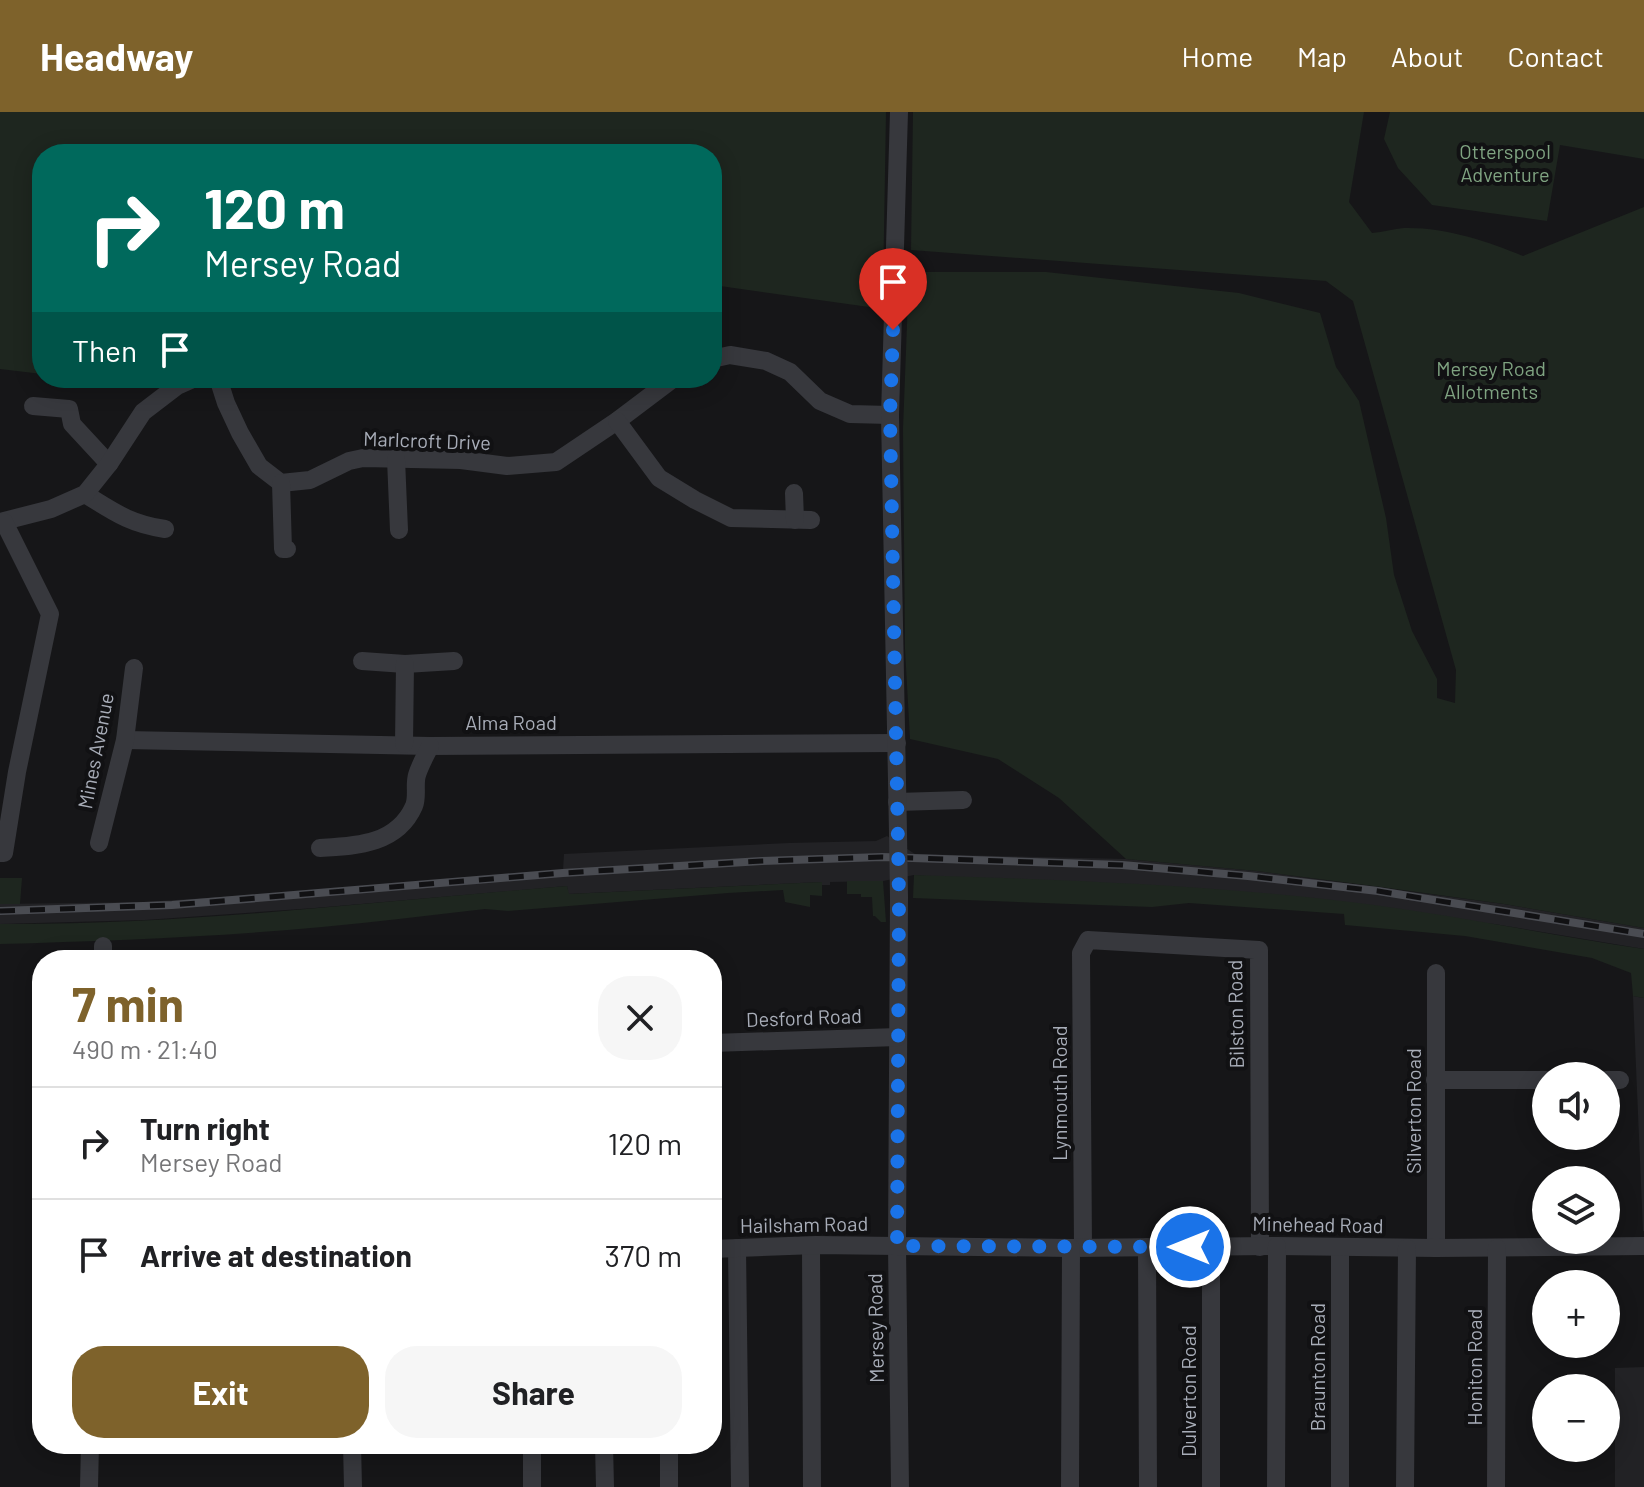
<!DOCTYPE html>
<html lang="en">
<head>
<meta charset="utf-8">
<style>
	body { margin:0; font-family:Barlow,sans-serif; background:#f6f6f6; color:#202124; height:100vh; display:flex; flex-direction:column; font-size:30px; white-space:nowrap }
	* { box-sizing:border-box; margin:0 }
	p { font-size:26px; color:#757577 }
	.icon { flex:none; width:44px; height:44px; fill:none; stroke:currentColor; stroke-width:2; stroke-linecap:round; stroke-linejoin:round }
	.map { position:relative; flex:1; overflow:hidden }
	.details { position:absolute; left:32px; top:838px; width:690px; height:504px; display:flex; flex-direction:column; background:#fff; border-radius:32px; box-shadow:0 4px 20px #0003 }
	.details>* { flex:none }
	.top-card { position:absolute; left:32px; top:32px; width:690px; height:244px; border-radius:32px; box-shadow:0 4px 20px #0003; background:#00695c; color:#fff; overflow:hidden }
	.tools { position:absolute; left:1532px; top:950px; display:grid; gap:16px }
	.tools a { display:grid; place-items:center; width:88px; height:88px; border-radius:50%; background:#fff; box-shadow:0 4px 20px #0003; font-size:40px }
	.pin { position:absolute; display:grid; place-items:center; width:68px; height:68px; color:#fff; margin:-82px -34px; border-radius:50% 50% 50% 0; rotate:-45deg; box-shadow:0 0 8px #0007 }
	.pin .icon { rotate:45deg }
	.me { position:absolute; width:88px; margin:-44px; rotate:270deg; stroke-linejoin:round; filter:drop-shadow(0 0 6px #0008) }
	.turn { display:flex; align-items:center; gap:28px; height:168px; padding:0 40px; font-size:36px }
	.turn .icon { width:104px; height:104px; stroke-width:2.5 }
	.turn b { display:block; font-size:56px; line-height:68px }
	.then { display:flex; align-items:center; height:76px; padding:0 40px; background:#0003; gap:16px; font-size:30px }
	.round { display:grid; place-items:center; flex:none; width:84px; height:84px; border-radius:32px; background:#f6f6f6 }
	.headline { display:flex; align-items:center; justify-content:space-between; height:136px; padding:0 40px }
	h1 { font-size:48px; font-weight:700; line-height:60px; color:#7e622b }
	.primary-button { display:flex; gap:16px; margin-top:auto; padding:16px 40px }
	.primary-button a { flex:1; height:92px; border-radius:32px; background:#7e622b; color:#fff; font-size:32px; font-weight:700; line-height:92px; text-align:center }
	.primary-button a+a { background:#f6f6f6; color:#202124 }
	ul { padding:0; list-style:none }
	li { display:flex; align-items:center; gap:24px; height:112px; padding:0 40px; border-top:2px solid #e0e0e0 }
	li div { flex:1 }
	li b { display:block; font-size:30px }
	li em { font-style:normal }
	header { display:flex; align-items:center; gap:48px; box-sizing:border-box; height:112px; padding:0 40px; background:#7e622b; color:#fff }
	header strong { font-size:38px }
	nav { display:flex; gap:44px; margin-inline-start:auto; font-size:28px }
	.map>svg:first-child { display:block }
</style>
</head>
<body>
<header>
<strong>Headway</strong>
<nav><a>Home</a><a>Map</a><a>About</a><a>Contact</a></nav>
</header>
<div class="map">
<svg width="1644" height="1375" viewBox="0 0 1644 1375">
	<rect width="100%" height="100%" fill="#161618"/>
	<g fill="#222225">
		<path d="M887,724L915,742L1126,747L1257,759L1504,792L1644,816V837L1494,812L914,763L883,769L830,770V773H822V770L568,782L567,774L315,796L145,808L0,812V792L145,790L313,779L563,758L564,742L789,731L876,729Z"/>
		<path d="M1633,884L1644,886V1119H1643Z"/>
		<path d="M1644,1255V1375H1615V1256Z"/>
	</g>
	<g fill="#1e261f">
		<path d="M0,0H886L883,179L869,195L720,174L712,171V42H42V262L0,257Z"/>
		<path d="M913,0H1364L1349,90L1372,121C1383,120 1394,117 1404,116C1444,115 1487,129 1523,144L1644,95V816L1504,792L1381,775L1257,759L1126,747L1059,686L998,647L910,627L905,537L903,317L909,160H1046L1239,181L1320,201L1336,255L1359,289L1386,406L1394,463L1412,519L1437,567V586L1455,591L1456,558L1353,189L1326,169L911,138Z"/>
		<path d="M1390,0H1644V47L1560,33L1547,109L1432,93L1398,56L1384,27Z"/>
		<path d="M914,763C1068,768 1222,773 1374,793C1465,805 1554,824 1644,837V886L1633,884L1631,861L1592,846L1465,824L1345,813L1344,802L1189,791L1152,795L913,786Z"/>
		<path d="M0,766H22L20,792H0Z"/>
		<path d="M847,769H883L886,810H881L875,804H873L872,785H861V782H847Z"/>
		<path d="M822,770V784L810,783V795L785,790L783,778L728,781L508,799L485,797C430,803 376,810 322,815C215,825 107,829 0,832V812C189,813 379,789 567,774L569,782Z"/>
	</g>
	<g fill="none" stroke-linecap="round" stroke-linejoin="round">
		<g stroke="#37383d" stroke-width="18">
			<path d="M712,247L730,243L766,249L790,260L820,289L850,302L890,303"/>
			<path d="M218,266L226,291L240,321L259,354L281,371L310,368L349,349L363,346L461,348L507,354L556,350L617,309L674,266"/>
			<path d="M33,294L69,297L72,312L109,352"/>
			<path d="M617,309L659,366L695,388L731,406L811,408"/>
			<path d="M396,347L399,418"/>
			<path d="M281,371L283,437H287"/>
			<path d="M794,381L795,408"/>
			<path d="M85,382C114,400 130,412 165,417"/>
			<path d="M0,410L51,397L85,382L109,352L143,300L177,274L195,266"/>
			<path d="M362,549L405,552L454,549"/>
			<path d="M125,628L430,634L897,631"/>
			<path d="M404,632L405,552"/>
			<path d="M897,690L963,688"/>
			<path d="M898,721L890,303L899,0"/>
			<path d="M99,731L125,628L134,556"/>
			<path d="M320,736C355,734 397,733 414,694C418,684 414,673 417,663C420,653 426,643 430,634"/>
			<path d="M0,741H4L17,660L50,502L4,410"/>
			<path d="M899,786L897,1134L900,1375"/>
			<path d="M103,848V834"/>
			<path d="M712,931L898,925"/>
			<path d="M1435,968H1546"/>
			<path d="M1606,968H1620"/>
			<path d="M811,1134L812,1375"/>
			<path d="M1083,1135L1081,841L1088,828L1259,838L1260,1135"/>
			<path d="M1147,1135L1148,1375"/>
			<path d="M1211,1135V1375"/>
			<path d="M737,1136L740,1375"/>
			<path d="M1340,1136V1375"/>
			<path d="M1436,1136V861"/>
			<path d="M712,1137L816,1133L1071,1136L1277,1134L1436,1136L1644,1134"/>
			<path d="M352,1332L353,1375"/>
			<path d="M604,1332L605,1375"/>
			<path d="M669,1332V1375"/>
			<path d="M89,1375L90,1332"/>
			<path d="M532,1375V1332"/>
			<path d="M1070,1375L1071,1136"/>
			<path d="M1276,1375L1277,1134"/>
			<path d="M1405,1375L1407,1136"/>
			<path d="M1496,1375L1497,1136"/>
		</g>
		<defs>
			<path id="rail" d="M0,799L172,793L563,761L762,749L882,745L1122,753L1248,764L1378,779L1644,822"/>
		</defs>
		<use href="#rail" stroke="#4a4c52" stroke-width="8"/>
		<use href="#rail" stroke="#111113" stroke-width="5" stroke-dasharray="15" stroke-linecap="butt"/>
		<path stroke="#37383d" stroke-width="18" d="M898,721L899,786"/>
	</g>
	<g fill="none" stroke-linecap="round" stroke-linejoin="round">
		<path stroke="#1a73e8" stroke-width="14" stroke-dasharray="0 25.2" d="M893,218L890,303L899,786L897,1134L1190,1135"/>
	</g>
	<g text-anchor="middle" stroke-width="8" stroke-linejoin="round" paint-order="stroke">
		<g font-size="20" fill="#7fa381" stroke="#111113">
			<text x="1505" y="47">Otterspool<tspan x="1505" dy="23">Adventure</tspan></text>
			<text x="1491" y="264">Mersey Road<tspan x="1491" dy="23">Allotments</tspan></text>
		</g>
		<g font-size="20" fill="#a8adb8" stroke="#111113">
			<text transform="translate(427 329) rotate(2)" y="7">Marlcroft Drive</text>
			<text x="511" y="618">Alma Road</text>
			<text transform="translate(96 639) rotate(-79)" y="7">Mines Avenue</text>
			<text transform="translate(1236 902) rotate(-91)" y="7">Bilston Road</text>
			<text transform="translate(804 906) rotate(-2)" y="7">Desford Road</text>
			<text transform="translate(1060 981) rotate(-90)" y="7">Lynmouth Road</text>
			<text transform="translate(1414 999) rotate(-90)" y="7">Silverton Road</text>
			<text transform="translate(804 1113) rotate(-1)" y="7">Hailsham Road</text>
			<text transform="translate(1318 1113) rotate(1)" y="7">Minehead Road</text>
			<text transform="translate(876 1216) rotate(-91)" y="7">Mersey Road</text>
			<text transform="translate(1318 1255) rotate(-90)" y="7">Braunton Road</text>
			<text transform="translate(1475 1255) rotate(-90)" y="7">Honiton Road</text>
			<text transform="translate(1189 1279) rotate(-90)" y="7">Dulverton Road</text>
		</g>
	</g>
</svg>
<div class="tools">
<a><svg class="icon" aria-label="sound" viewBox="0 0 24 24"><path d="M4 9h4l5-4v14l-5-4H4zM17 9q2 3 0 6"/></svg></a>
<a><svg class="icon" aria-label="layers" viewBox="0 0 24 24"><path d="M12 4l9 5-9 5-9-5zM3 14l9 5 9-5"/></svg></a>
<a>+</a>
<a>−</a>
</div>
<div class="pin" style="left:893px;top:218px;background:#d93025"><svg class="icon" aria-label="arrive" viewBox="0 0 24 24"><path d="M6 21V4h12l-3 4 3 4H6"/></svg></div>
<svg class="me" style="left:1190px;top:1135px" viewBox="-20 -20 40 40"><circle r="17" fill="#1a73e8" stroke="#fff" stroke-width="3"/><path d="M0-11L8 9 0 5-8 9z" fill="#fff"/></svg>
<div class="top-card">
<div class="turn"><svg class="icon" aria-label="right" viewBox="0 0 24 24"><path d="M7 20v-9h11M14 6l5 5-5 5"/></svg><div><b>120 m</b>Mersey Road</div></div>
<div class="then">Then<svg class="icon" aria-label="arrive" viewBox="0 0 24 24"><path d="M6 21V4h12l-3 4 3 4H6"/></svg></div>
</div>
<section class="details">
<div class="headline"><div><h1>7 min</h1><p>490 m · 21:40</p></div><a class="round"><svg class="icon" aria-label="close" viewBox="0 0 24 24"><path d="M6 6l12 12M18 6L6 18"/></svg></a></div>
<ul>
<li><svg class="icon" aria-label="right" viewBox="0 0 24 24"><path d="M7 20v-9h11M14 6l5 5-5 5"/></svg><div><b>Turn right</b><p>Mersey Road</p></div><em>120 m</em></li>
<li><svg class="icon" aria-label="arrive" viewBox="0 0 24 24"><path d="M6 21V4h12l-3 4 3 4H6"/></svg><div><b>Arrive at destination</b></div><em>370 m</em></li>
</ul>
<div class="primary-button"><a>Exit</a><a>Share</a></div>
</section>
</div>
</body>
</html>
